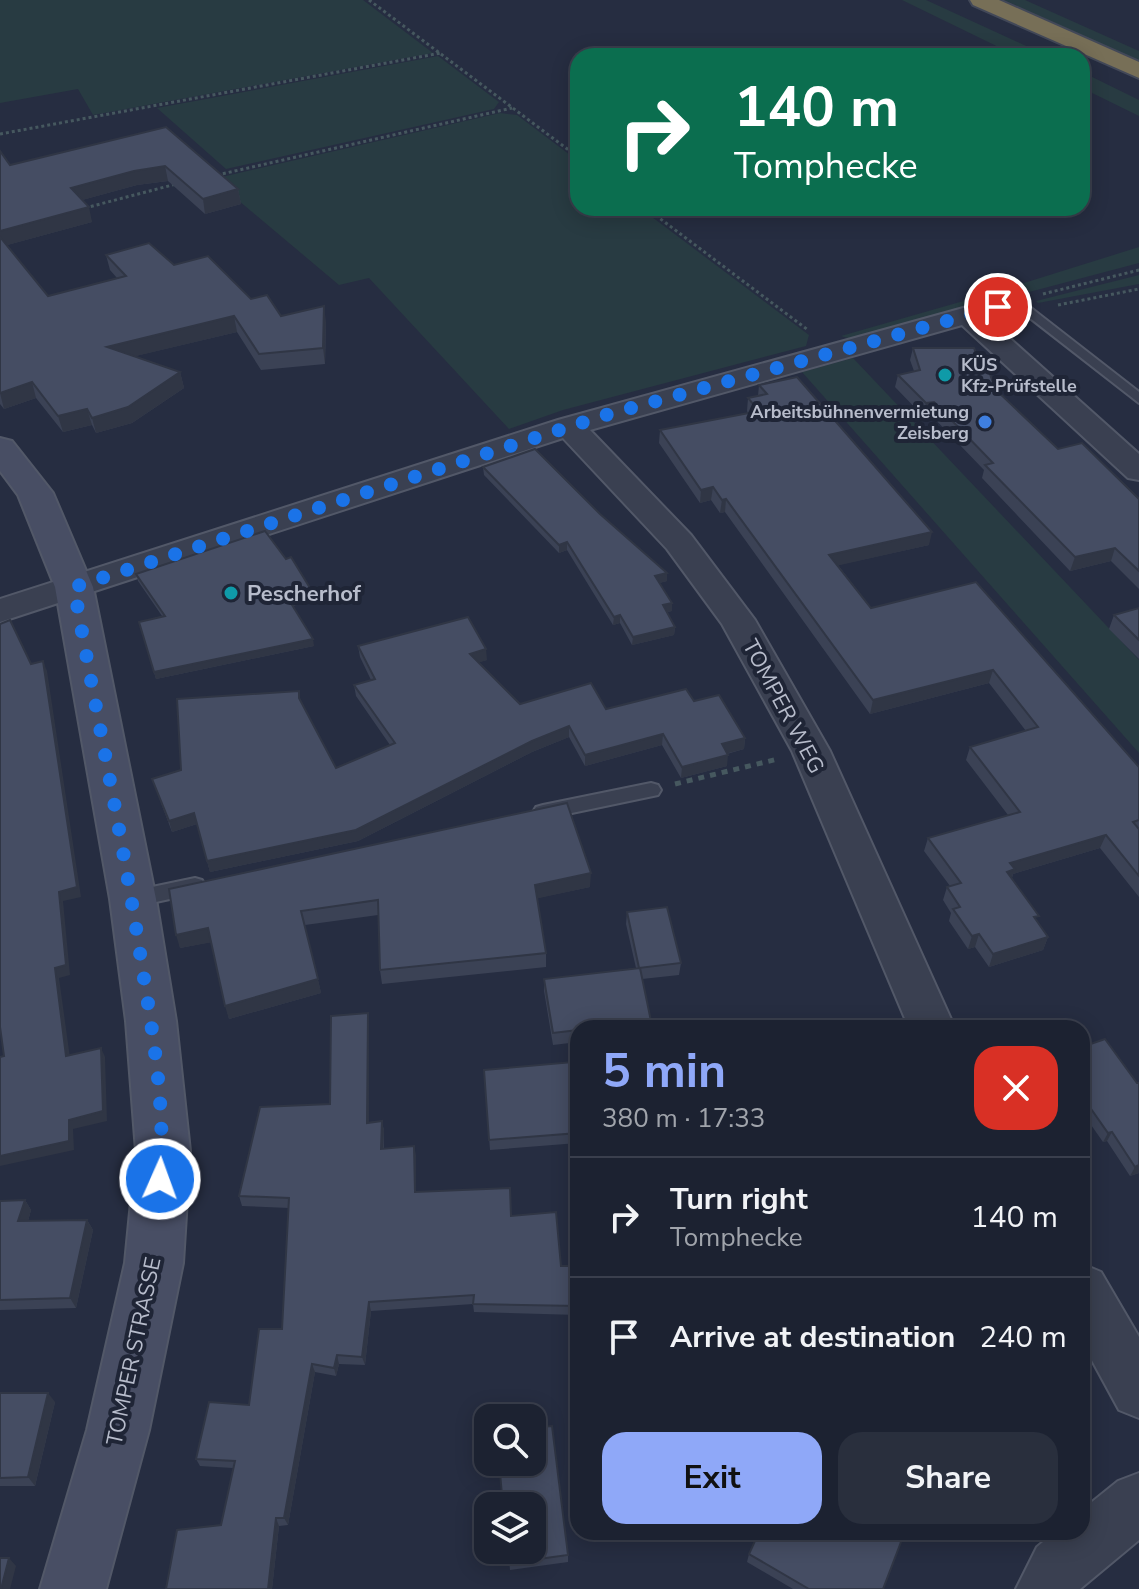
<!DOCTYPE html>
<html lang="en">
<head>
<meta charset="utf-8">
<style>
	body { margin:0; font-family:"Nunito Sans",sans-serif; background:#292f3d; color:#f1f3f6; height:100vh; display:flex; flex-direction:column; font-size:30px; white-space:nowrap }
	* { box-sizing:border-box; margin:0 }
	p { font-size:26px; color:#a0a4ab }
	.icon { flex:none; width:44px; height:44px; fill:none; stroke:currentColor; stroke-width:2; stroke-linecap:round; stroke-linejoin:round }
	.map { position:relative; flex:1; overflow:hidden }
	.panel { position:absolute; left:570px; top:1020px; width:520px; height:520px; display:flex; flex-direction:column; background:#1c2231; border-radius:24px; box-shadow:0 4px 20px #0003,0 0 0 2px #3a3f4d }
	.panel>* { flex:none }
	.hud { position:absolute; left:570px; top:48px; width:520px; height:168px; border-radius:24px; box-shadow:0 4px 20px #0003,0 0 0 2px #3a3f4d; background:#0b6e4f; color:#fff; overflow:hidden }
	.buttons { position:absolute; left:474px; top:1404px; display:grid; gap:16px }
	.buttons a { display:grid; place-items:center; width:72px; height:72px; border-radius:16px; background:#1c2231; box-shadow:0 4px 20px #0003,0 0 0 2px #3a3f4d; font-size:40px }
	.pin { position:absolute; display:grid; place-items:center; width:68px; height:68px; color:#fff; margin:-34px; border:4px solid #fff; border-radius:50%; box-shadow:0 2px 8px #0007 }
	.me { position:absolute; width:88px; margin:-44px; rotate:2deg; stroke-linejoin:round; filter:drop-shadow(0 0 6px #0008) }
	.turn { display:flex; align-items:center; gap:28px; height:168px; padding:0 32px; font-size:36px }
	.turn .icon { width:104px; height:104px; stroke-width:2.5 }
	.turn b { display:block; font-size:56px; line-height:68px }
	.round { display:grid; place-items:center; flex:none; width:84px; height:84px; border-radius:24px; background:#292f3d }
	.overview { display:flex; align-items:center; justify-content:space-between; height:136px; padding:0 32px }
	h1 { font-size:48px; font-weight:700; line-height:60px; color:#8fa8f8 }
	.primary-button { display:flex; gap:16px; margin-top:auto; padding:16px 32px }
	.primary-button a { flex:1; height:92px; border-radius:24px; background:#8fa8f8; color:#111; font-size:32px; font-weight:700; line-height:92px; text-align:center }
	.primary-button a+a { background:#292f3d; color:#f1f3f6 }
	ul { padding:0; list-style:none }
	li { display:flex; align-items:center; gap:24px; height:120px; padding:0 32px; border-top:2px solid #3a3f4d }
	li div { flex:1 }
	li b { display:block; font-size:30px }
	li em { font-style:normal }
	.map>svg:first-child { display:block }
</style>
</head>
<body>
<div class="map">
<svg width="1139" height="1589" viewBox="0 0 1139 1589">
	<rect width="100%" height="100%" fill="#262d41"/>
	<g fill="#283b42">
		<path d="M0,0H363L433,53L93,115L78,89L0,103Z"/>
		<path d="M902,0H926L1048,56H1017Z"/>
		<path d="M1004,0H1025L1139,51V61Z"/>
		<path d="M438,56L499,102L494,109L226,169L157,108Z"/>
		<path d="M1082,72L1139,100V116L1082,88Z"/>
		<path d="M500,113L517,115L578,161V208H640L809,335L806,346L563,410L509,429L369,278L339,285L213,179Z"/>
		<path d="M1139,247V263L851,339L841,336L1002,290Z"/>
		<path d="M1139,275V284L1038,303L1036,301Z"/>
		<path d="M853,358L1139,660V753L802,372Z"/>
	</g>
	<g fill="none" stroke-linecap="round" stroke-linejoin="round">
		<defs>
			<g id="lane">
				<path d="M1017,297L1139,392V403L1012,304V298Z"/>
				<path d="M651,783L658,785L661,790L658,795L543,819L536,817L533,812L536,807L543,805Z"/>
				<path d="M195,878L202,880L206,886L202,892L133,907L125,905L122,899L125,893L133,891Z"/>
			</g>
			<g id="street">
				<path d="M967,307L977,309L1139,454V480L1128,478L962,325L590,430L691,535L755,620L830,751L955,1028H909L792,751L722,624L667,549L563,438L0,622V599L558,420Z"/>
				<path d="M1082,1264L1101,1272L1139,1337V1418L1119,1410L1082,1342Z"/>
				<path d="M1139,1473V1540L1080,1589H1016L1037,1547L1055,1532H1082V1510L1118,1481Z"/>
			</g>
			<path id="secondary" d="M0,438L12,441L53,493L93,587L156,899L176,1021L190,1151L183,1263L149,1430L106,1589H40L87,1430L125,1263L136,1151L126,1021L110,899L55,587L18,495L0,471Z"/>
			<path id="highway" d="M970,0H999L1139,62V78L973,5Z"/>
		</defs>
		<use href="#lane" stroke="#525868" stroke-width="4"/>
		<use href="#street" stroke="#525868" stroke-width="4"/>
		<use href="#secondary" stroke="#525868" stroke-width="4"/>
		<use href="#highway" stroke="#424858" stroke-width="4"/>
		<g stroke="#46585f" stroke-width="3" stroke-dasharray="3 3" stroke-linecap="butt">
			<path d="M369,0L578,157"/>
			<path d="M0,134L441,53"/>
			<path d="M217,175L512,108"/>
			<path d="M85,208L180,183"/>
			<path d="M646,208L808,330"/>
			<path d="M1043,294L1139,270"/>
			<path d="M1058,305L1139,289"/>
		</g>
		<path stroke="#46585f" stroke-width="5" stroke-dasharray="6 6" stroke-linecap="butt" d="M675,784L778,759"/>
		<use href="#lane" fill="#3a4051" fill-rule="evenodd"/>
		<use href="#street" fill="#3a4051" fill-rule="evenodd"/>
		<use href="#secondary" fill="#484e64" fill-rule="evenodd"/>
		<use href="#highway" fill="#776f57" fill-rule="evenodd"/>
	</g>
	<g fill="#3b4255">
		<path d="M166,127L238,189L241,204L205,214L168,181L137,185L82,200L92,222L7,245L48,296L117,278L110,270L106,255L174,265L251,299L281,316L326,322L325,364L261,370L237,332L135,356L180,372L184,388L132,423L96,433L92,425L63,432L36,398L4,409L0,404V151L10,165Z"/>
		<path d="M913,348L983,371L995,389L1058,449L1139,499V589L1111,561L1070,571L982,478L984,470L931,415L923,416L895,387L898,375L914,371L910,360Z"/>
		<path d="M759,385L929,545L838,565L871,608L976,582L1139,767V897L1100,848L1013,874L1012,878L1037,921L1048,937L1043,950L989,967L975,947L968,949L949,921L951,913L943,900L947,887L950,886L924,851L928,838L1008,815L966,760L970,747L1026,731L989,683L870,714L725,512L720,513L711,500L700,503L659,443L660,430L748,413L747,411L748,398L758,396Z"/>
		<path d="M483,467L667,581L659,583L672,603V611L667,612L675,627L674,635L632,645L620,623L613,625L567,550L559,553L484,475Z"/>
		<path d="M136,574L312,596L295,601L296,605L293,606L314,646L156,679L139,622L162,616L138,581Z"/>
		<path d="M1139,608V659L1109,629L1114,615Z"/>
		<path d="M358,646L487,660L479,662L520,704L606,709L694,701L745,738L744,749L727,754V766L681,778L662,745L585,766L569,737L532,752L358,841L210,872L197,824L172,832L152,779L181,770L301,702L336,768L390,745L356,696L354,685L371,680L360,657Z"/>
		<path d="M590,887L537,898L546,953V967L382,984L380,970L378,915L305,925L321,993L229,1019L211,942L180,948L169,889Z"/>
		<path d="M627,912L681,963L679,975L642,979L651,1021V1028H578V1042L553,1045L544,991V979L636,968L626,924Z"/>
		<path d="M369,1024V1122L382,1121L384,1131V1149L416,1155V1192L511,1216L561,1266H578V1315L474,1312L473,1304L371,1311L365,1365L339,1364L336,1376L315,1372L288,1525L279,1526L272,1589H166L221,1525L233,1468L200,1466L196,1459L249,1405L282,1329L289,1208L242,1206L239,1196L330,1104Z"/>
		<path d="M1082,1047L1137,1083L1139,1173L1130,1176L1107,1141L1103,1142L1082,1112Z"/>
		<path d="M484,1070L578,1108V1143L490,1150Z"/>
		<path d="M25,1200L31,1210L28,1221L87,1220L93,1230L76,1308L0,1310V1201Z"/>
		<path d="M0,1393L55,1402L35,1486H0Z"/>
		<path d="M508,1550L568,1555V1562L510,1570Z"/>
		<path d="M749,1554L883,1589H793L747,1562Z"/>
	</g>
	<g fill="#303645">
		<path d="M165,166L168,181L137,185L75,202L71,188L134,171Z"/>
		<path d="M238,189L241,204L205,214L203,199Z"/>
		<path d="M89,207L92,222L0,247V231Z"/>
		<path d="M324,306L326,322L325,364L323,348Z"/>
		<path d="M234,316L237,332L111,362L107,347Z"/>
		<path d="M180,372L184,388L132,423L96,433L92,418Z"/>
		<path d="M32,382L36,398L4,409L0,393Z"/>
		<path d="M934,402L931,415L923,416L926,403Z"/>
		<path d="M87,409L92,425L63,432L58,416Z"/>
		<path d="M713,487L711,500L700,503L701,490Z"/>
		<path d="M726,499L725,512L720,513L722,500Z"/>
		<path d="M932,532L929,545L827,568L829,555Z"/>
		<path d="M567,542V550L559,553V545Z"/>
		<path d="M1115,548L1111,561L1070,571L1075,557Z"/>
		<path d="M667,573V581L655,584V576Z"/>
		<path d="M310,588L312,596L295,601L296,605L290,607L289,600L292,594Z"/>
		<path d="M672,603V611L662,613L663,605Z"/>
		<path d="M620,615V623L613,625L614,617Z"/>
		<path d="M675,627L674,635L632,645L633,637Z"/>
		<path d="M313,639L314,646L156,679L154,672Z"/>
		<path d="M486,649L487,660L471,665L470,654Z"/>
		<path d="M43,661L47,671L81,897L63,901L70,975L59,978L71,1065L66,1056L55,968L59,892Z"/>
		<path d="M993,670L989,683L870,714L873,700Z"/>
		<path d="M569,726V737L532,752L358,841L210,872L207,861L532,741Z"/>
		<path d="M663,734L662,745L585,766V755Z"/>
		<path d="M745,738L744,749L721,755L722,744Z"/>
		<path d="M728,755L727,766L681,778L682,767Z"/>
		<path d="M194,813L197,824L172,832L169,821Z"/>
		<path d="M1106,835L1100,848L1013,874L1010,882L1003,885L1010,863Z"/>
		<path d="M591,873L590,887L535,899V885Z"/>
		<path d="M208,928L213,942L180,948L176,935Z"/>
		<path d="M979,934L975,947L968,949L972,936Z"/>
		<path d="M1048,937L1043,950L989,967L993,954Z"/>
		<path d="M318,979L321,993L229,1019L225,1006Z"/>
		<path d="M368,1013L369,1024V1132L367,1123Z"/>
		<path d="M101,1048L105,1057L107,1121L73,1129L74,1150L0,1166V1156L69,1120Z"/>
		<path d="M382,1121L384,1131L383,1158L381,1149Z"/>
		<path d="M1112,1132L1107,1141L1103,1142L1108,1133Z"/>
		<path d="M414,1146L416,1155V1201L415,1192Z"/>
		<path d="M1139,1165V1173L1130,1176L1135,1167Z"/>
		<path d="M25,1200L31,1210L25,1232L18,1221Z"/>
		<path d="M87,1220L93,1230L76,1308L70,1298Z"/>
		<path d="M369,1302L371,1311L365,1365L362,1357Z"/>
		<path d="M337,1355L339,1364L336,1376L334,1368Z"/>
		<path d="M312,1364L315,1372L288,1525L284,1518Z"/>
		<path d="M48,1393L55,1402L35,1486L28,1477Z"/>
		<path d="M276,1518L279,1526L272,1589H268Z"/>
		<path d="M9,1558L16,1566L10,1589H1Z"/>
	</g>
	<g fill="#454d63" stroke="#303645" stroke-width="2">
		<path d="M166,127L238,189L203,199L165,166L134,171L71,188L89,207L0,231V151L10,165Z"/>
		<path d="M0,237L48,296L126,276L106,255L149,243L174,265L208,256L251,299L267,295L281,316L324,306L323,348L259,354L234,316L107,347L180,372L128,407L92,418L87,409L58,416L32,382L0,393Z"/>
		<path d="M913,348H974L983,371H989L995,389L1058,449L1082,443L1139,499V571L1115,548L1075,557L985,465L993,463L934,402L926,403L898,375L920,370Z"/>
		<path d="M797,377L932,532L829,555L871,608L976,582L1139,767V820L1133,822L1139,829V876L1106,835L1010,863L1015,869L1007,872L1039,916L1034,917L1048,937L993,954L979,934L972,936L953,909L960,907L947,887L961,883L928,838L1020,812L970,747L1038,727L993,670L873,700L726,499L722,500L713,487L701,490L660,430L759,411L748,398L767,394L759,385Z"/>
		<path d="M535,449L600,514L667,573L655,576L672,603L663,605L675,627L633,637L620,615L614,617L567,542L559,545L483,467Z"/>
		<path d="M265,531L286,559L291,557L310,588L292,594L294,598L289,600L313,639L154,672L139,622L165,616L136,574Z"/>
		<path d="M1139,608V640L1114,615Z"/>
		<path d="M468,617L486,649L470,654L520,704L591,683L606,709L686,689L694,701L719,695L745,738L722,744L728,755L682,767L663,734L585,755L569,726L532,741L356,830L207,861L194,813L169,821L152,779L181,770L177,699L299,691V698L336,768L395,743L354,685L375,679L358,646Z"/>
		<path d="M10,620L31,664L43,661L77,887L59,892L66,965L55,968L66,1056L101,1048L103,1111L69,1120V1141L0,1156V1057L4,1056L0,1027V624Z"/>
		<path d="M567,803L591,873L535,885L546,953L380,970L378,900L301,911L318,979L225,1006L208,928L176,935L169,889Z"/>
		<path d="M667,907L681,963L639,968L627,912Z"/>
		<path d="M640,968L651,1021L596,1028H578V1030L553,1033L544,979Z"/>
		<path d="M368,1013L367,1123L382,1121L381,1149L414,1146L415,1192L510,1188L511,1216L556,1212L561,1266H578V1306L473,1304L474,1295L369,1302L362,1357L337,1355L334,1368L312,1364L284,1518H276L268,1589H166L177,1530L221,1525L235,1461L196,1459L209,1402L249,1405L259,1329H282L289,1198L239,1196L260,1107L330,1104L331,1016Z"/>
		<path d="M1105,1039L1137,1083H1139V1165L1135,1167L1112,1132L1108,1133L1082,1096V1047Z"/>
		<path d="M573,1062L578,1108V1133L489,1140L484,1070Z"/>
		<path d="M25,1200L18,1221L87,1220L70,1298L0,1300V1201Z"/>
		<path d="M0,1393H48L28,1477L0,1478Z"/>
		<path d="M552,1426L568,1555L509,1563L508,1550H532V1506H503L499,1462H532V1428Z"/>
		<path d="M759,1532H884L901,1542L883,1589H809L749,1554Z"/>
		<path d="M0,1558H9L1,1589H0Z"/>
	</g>
	<g fill="none" stroke-linecap="round" stroke-linejoin="round">
		<path stroke="#1a73e8" stroke-width="14" stroke-dasharray="0 25.2" d="M160,1179C166,1109 153,1035 142,966C123,839 96,713 74,587L606,415L998,307"/>
	</g>
	<g fill="#0f9aa8" stroke="#1f2536" stroke-width="3">
		<circle cx="945" cy="375" r="8"/>
		<circle cx="231" cy="593" r="8"/>
	</g>
	<circle fill="#3f7fe0" stroke="#1f2536" stroke-width="3" cx="985" cy="422" r="8"/>
	<g text-anchor="middle" stroke-width="8" stroke-linejoin="round" paint-order="stroke">
		<g font-size="18" font-weight="bold" fill="#b7bccb" stroke="#1f2536" text-anchor="start">
			<text x="961" y="371">KÜS<tspan x="961" dy="21">Kfz-Prüfstelle</tspan></text>
			<text x="969" y="418" text-anchor="end">Arbeitsbühnenvermietung<tspan x="969" dy="21">Zeisberg</tspan></text>
		</g>
		<g font-size="22" font-weight="bold" fill="#b7bccb" stroke="#1f2536" text-anchor="start">
			<text x="247" y="601">Pescherhof</text>
		</g>
		<g font-size="22" fill="#b7bccb" stroke="#1f2536">
			<text transform="translate(784 706) rotate(62)" y="8">TOMPER WEG</text>
			<text transform="translate(133 1351) rotate(-78)" y="8">TOMPER STRASSE</text>
		</g>
	</g>
</svg>
<div class="buttons">
<a><svg class="icon" aria-label="search" viewBox="0 0 24 24"><circle cx="10" cy="10" r="6"/><path d="M15 15l6 6"/></svg></a>
<a><svg class="icon" aria-label="layers" viewBox="0 0 24 24"><path d="M12 4l9 5-9 5-9-5zM3 14l9 5 9-5"/></svg></a>
</div>
<div class="pin" style="left:998px;top:307px;background:#d93025"><svg class="icon" aria-label="arrive" viewBox="0 0 24 24"><path d="M6 21V4h12l-3 4 3 4H6"/></svg></div>
<svg class="me" style="left:160px;top:1179px" viewBox="-20 -20 40 40"><circle r="17" fill="#1a73e8" stroke="#fff" stroke-width="3"/><path d="M0-11L8 9 0 5-8 9z" fill="#fff"/></svg>
<div class="hud">
<div class="turn"><svg class="icon" aria-label="right" viewBox="0 0 24 24"><path d="M7 20v-9h11M14 6l5 5-5 5"/></svg><div><b>140 m</b>Tomphecke</div></div>
</div>
<section class="panel">
<div class="overview"><div><h1>5 min</h1><p>380 m · 17:33</p></div><a class="round" style="background:#d93025;color:#fff"><svg class="icon" aria-label="close" viewBox="0 0 24 24"><path d="M6 6l12 12M18 6L6 18"/></svg></a></div>
<ul>
<li><svg class="icon" aria-label="right" viewBox="0 0 24 24"><path d="M7 20v-9h11M14 6l5 5-5 5"/></svg><div><b>Turn right</b><p>Tomphecke</p></div><em>140 m</em></li>
<li><svg class="icon" aria-label="arrive" viewBox="0 0 24 24"><path d="M6 21V4h12l-3 4 3 4H6"/></svg><div><b>Arrive at destination</b></div><em>240 m</em></li>
</ul>
<div class="primary-button"><a>Exit</a><a>Share</a></div>
</section>
</div>
</body>
</html>
